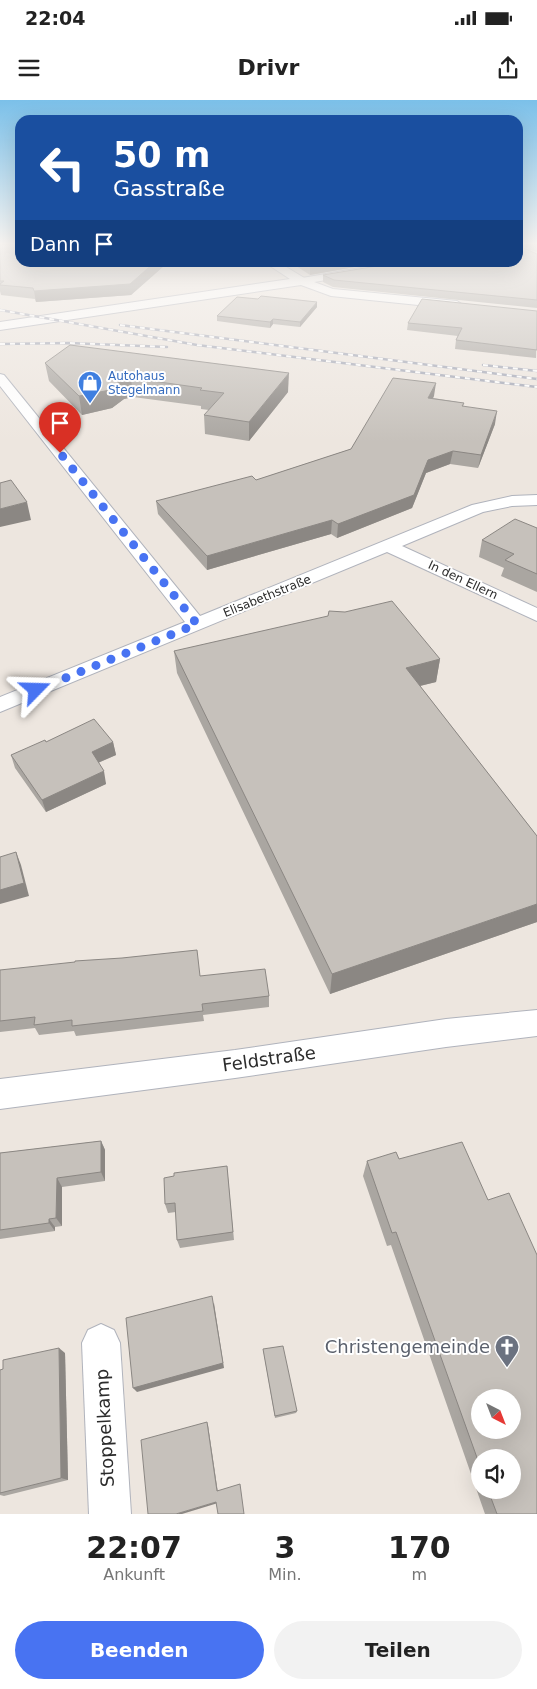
<!DOCTYPE html>
<html lang="de">
<head>
<meta charset="utf-8">
<style>
	body { margin:0; font-family:"DejaVu Sans",sans-serif; background:#f2f2f2; color:#222; height:100vh; display:flex; flex-direction:column; font-size:19px; white-space:nowrap }
	* { box-sizing:border-box; margin:0 }
	p { font-size:16px; color:#767676 }
	.icon { flex:none; width:28px; height:28px; fill:none; stroke:currentColor; stroke-width:2; stroke-linecap:round; stroke-linejoin:round }
	.map { position:relative; height:1414px; overflow:hidden }
	.panel { display:flex; flex-direction:column; background:#fff; flex:1 }
	.panel>* { flex:none }
	.guide { position:absolute; left:15px; top:15px; width:508px; height:152px; border-radius:15px; box-shadow:0 5px 20px #0002; background:#1a4fa0; color:#fff; overflow:hidden }
	.needle { width:32px; rotate:138deg }
	.buttons { position:absolute; left:471px; top:1289px; display:grid; gap:10px }
	.buttons a { display:grid; place-items:center; width:50px; height:50px; border-radius:50%; background:#fff; box-shadow:0 5px 20px #0002; font-size:25px }
	.pin { position:absolute; display:grid; place-items:center; width:42px; height:42px; color:#fff; margin:-51px -21px; border-radius:50% 50% 50% 0; rotate:-45deg; box-shadow:0 0 5px #0007 }
	.pin .icon { rotate:45deg }
	.me { position:absolute; width:55px; margin:-28px; rotate:68deg; stroke-linejoin:round; filter:drop-shadow(0 0 4px #0008) }
	.turn { display:flex; align-items:center; gap:18px; height:105px; padding:0 15px; font-size:22px }
	.turn .icon { width:65px; height:65px; stroke-width:2.5 }
	.turn b { display:block; font-size:35px; line-height:42px }
	.then { display:flex; align-items:center; height:48px; padding:0 15px; background:#0003; gap:10px; font-size:19px }
	.eta { display:flex; justify-content:space-evenly; align-items:center; height:85px; text-align:center }
	.eta b { font-size:30px; font-weight:800; line-height:35px }
	.primary-button { display:flex; gap:10px; margin-top:auto; padding:10px 15px }
	.primary-button a { flex:1; height:58px; border-radius:30px; background:#4873f2; color:#fff; font-size:20px; font-weight:800; line-height:58px; text-align:center }
	.primary-button a+a { background:#f2f2f2; color:#222 }
	.status { display:flex; justify-content:space-between; align-items:center; height:35px; padding:0 25px; background:#fff; direction:ltr }
	.status svg { height:14px; fill:currentColor }
	header { display:flex; justify-content:space-between; align-items:center; height:65px; padding:0 15px; background:#fff; font-size:22px; font-weight:800 }
	.map>svg:first-child { display:block }
</style>
</head>
<body>
<div class="status"><b>22:04</b><svg viewBox="0 0 49 12"><path d="M0 12V9h3v3zM5 12V6h3v6zM10 12V3h3v9zM15 12V0h3v12zM26 1h20v11H26zM47 4h2v5h-2z"/></svg></div>
<header><svg class="icon" aria-label="menu" viewBox="0 0 24 24"><path d="M4 6h16M4 12h16M4 18h16"/></svg>Drivr<svg class="icon" aria-label="share" viewBox="0 0 24 24"><path d="M12 15V3M7 8l5-5 5 5M5 13v7h14v-7"/></svg></header>
<div class="map">
<svg width="537" height="1414" viewBox="0 0 537 1414">
	<rect width="100%" height="100%" fill="#ede6df"/>
	<g fill="none" stroke-linecap="round" stroke-linejoin="round">
		<defs>
			<g id="minor">
				<path d="M537,144V148L518,151V145Z"/>
				<path d="M396,162H421L417,165L302,184L297,181L302,178Z"/>
				<path d="M0,274L4,275L200,516L472,405L512,396L537,395V405L512,406L483,412L402,446L537,508V521L387,452L0,612V597L185,522L0,286Z"/>
				<path d="M537,910V936L446,947L235,978L0,1009V979L235,950L446,919Z"/>
				<path d="M101,1224L114,1230L120,1243L131,1414H89L82,1243L88,1230Z"/>
			</g>
			<path id="secondary" d="M264,162H278L306,179L333,189L457,201L463,205L457,209L331,196L301,185L0,230V222L290,179Z"/>
		</defs>
		<use href="#minor" stroke="#b0b3bc" stroke-width="2"/>
		<use href="#secondary" stroke="#b0b3bc" stroke-width="2"/>
		<use href="#minor" fill="#fff" fill-rule="evenodd"/>
		<use href="#secondary" fill="#fff" fill-rule="evenodd"/>
		<defs>
			<g id="rail">
				<path d="M0,210L197,245L537,287"/>
				<path d="M120,225L537,279"/>
				<path d="M0,244L69,243L167,247"/>
				<path d="M483,265L537,271"/>
			</g>
		</defs>
		<use href="#rail" stroke="#a2a6b5" stroke-width="2.5"/>
		<use href="#rail" stroke="#fff" stroke-width="2" stroke-dasharray="5" stroke-linecap="butt"/>
	</g>
	<g fill="#aaa6a1" fill-rule="evenodd">
		<path d="M0,144L20,162H165V165L131,195L36,202L35,199L1,195L0,191Z"/>
		<path d="M518,144H537V152L518,145L519,146L537,154V208L333,187L323,182V175Z"/>
		<path d="M290,162H382L310,175Z"/>
		<path d="M317,207L300,227L273,224L270,228L217,221V216Z"/>
		<path d="M537,211L536,258L455,249L456,240L458,236L407,230L408,223Z"/>
		<path d="M45,263L288,292L249,341L205,334L204,315L209,310L201,309V306L133,297L124,299L112,308L82,315L49,281Z"/>
		<path d="M434,296L433,298L464,303L463,307L495,324L478,368L450,364L426,373L412,408L337,438L331,434L207,470L158,414L156,401L256,380L351,349Z"/>
		<path d="M537,428V492L501,476L504,468L479,457L482,440Z"/>
		<path d="M174,551L440,559L436,582L420,586L537,736V822L330,894L177,573Z"/>
		<path d="M46,642H113L116,655L98,663L106,684L46,712L15,668L11,655Z"/>
		<path d="M0,870L200,876L269,896V907L203,915L204,921L76,936L74,931L39,935L35,928L0,932Z"/>
		<path d="M101,1041L105,1050V1081L62,1087V1126L55,1127V1131L0,1139V1053Z"/>
		<path d="M399,1059L488,1100L537,1414H485L391,1145L387,1146L363,1076L367,1061ZM480,1358L512,1390H480Z"/>
		<path d="M227,1066L234,1140L180,1148L177,1140L176,1112L168,1113L165,1104L174,1076Z"/>
		<path d="M263,1249L297,1311L296,1313L275,1318Z"/>
		<path d="M65,1253L68,1380L4,1396L0,1395V1270Z"/>
	</g>
	<g fill="#8b8783">
		<path d="M155,162H165V165L131,195L36,202L34,191Z"/>
		<path d="M340,162H382L310,175V167Z"/>
		<path d="M317,202V207L300,227V222Z"/>
		<path d="M273,219V224L270,228V222Z"/>
		<path d="M289,273L288,292L249,341V322Z"/>
		<path d="M131,278L133,297L124,299L112,308L82,315L79,296L121,280Z"/>
		<path d="M436,283L434,296L427,310L428,298Z"/>
		<path d="M497,311L495,324L478,368L481,355Z"/>
		<path d="M453,351L450,364L426,373L412,408L337,438L338,424L428,360Z"/>
		<path d="M27,402L31,420L0,427V409Z"/>
		<path d="M332,420L331,434L207,470V456Z"/>
		<path d="M440,559L436,582L403,590L406,568Z"/>
		<path d="M113,642L116,655L95,664L92,652Z"/>
		<path d="M104,671L106,684L46,712L42,700Z"/>
		<path d="M16,752L21,765L29,796L0,804V790Z"/>
		<path d="M537,804V822L330,894L332,874Z"/>
		<path d="M101,1041L105,1050V1081L101,1072Z"/>
		<path d="M57,1078L62,1087V1126L56,1118Z"/>
		<path d="M49,1119L55,1127V1131L49,1123Z"/>
		<path d="M214,1203L224,1268L137,1292L133,1288Z"/>
		<path d="M59,1248L65,1253L68,1380L61,1378Z"/>
		<path d="M207,1322L208,1325L218,1393L217,1391Z"/>
		<path d="M216,1402L218,1403L182,1414H176Z"/>
	</g>
	<g fill="#c6c1bb" stroke="#8b8783" fill-rule="evenodd">
		<path d="M0,144H20V162H155L130,184L34,191L33,188L0,185V184L4,181H0Z"/>
		<path d="M518,144L519,146L537,154V200L334,180L323,175L401,162H518Z"/>
		<path d="M302,162H340L310,167Z"/>
		<path d="M261,196L317,202L300,222L273,219L270,222L217,216L237,197L258,199Z"/>
		<path d="M422,199L537,211V250L456,240L462,228L408,223Z"/>
		<path d="M70,245L289,273L249,322L204,315L224,293L200,290L202,288L131,278L121,280L110,290L79,296L45,263Z"/>
		<path d="M393,278L436,283L428,298L464,303L462,306L497,311L481,355L453,351L428,360L414,395L338,424L332,420L207,456L156,401L252,376L256,380L351,349Z"/>
		<path d="M11,380L27,402L0,409V383Z"/>
		<path d="M515,419L537,428V474L505,460L514,454L482,440Z"/>
		<path d="M392,501L440,559L406,568L537,736V804L332,874L174,551L328,516L329,511L345,512Z"/>
		<path d="M94,619L113,642L92,652L104,671L42,700L11,655L45,640L46,642Z"/>
		<path d="M16,752L24,783L0,790V757Z"/>
		<path d="M197,850L200,876L265,869L269,896L202,904L203,911L72,926V920L34,925L35,917L0,921V870L75,862V861L122,858Z"/>
		<path d="M101,1041V1072L57,1078L56,1118L49,1119V1123L0,1130V1053Z"/>
		<path d="M462,1042L488,1100L509,1093L537,1155V1414H497L488,1390H512V1358H480V1366L396,1132L392,1133L367,1061L396,1052L399,1059ZM480,1298H512V1330H480Z"/>
		<path d="M227,1066L233,1132L177,1140L175,1103L165,1104L164,1078L174,1076V1073Z"/>
		<path d="M212,1196L223,1263L133,1288L126,1218Z"/>
		<path d="M283,1246L297,1311L275,1316L263,1249Z"/>
		<path d="M59,1248L61,1378L0,1393V1270L3,1269V1260Z"/>
		<path d="M207,1322L217,1391L240,1384L244,1414H218L216,1402L176,1414H148L141,1340Z"/>
	</g>
	<linearGradient id="sky" x2="0" y2="1"><stop stop-color="#7bc0e9"/><stop offset="0.42" stop-color="#f7f4f1"/><stop offset="1" stop-color="#f7f4f1" stop-opacity="0"/></linearGradient>
	<rect width="537" height="342" fill="url(#sky)"/>
	<g fill="none" stroke-linecap="round" stroke-linejoin="round">
		<path stroke="#4873f2" stroke-width="9" stroke-dasharray="0 16.2" d="M36,590L197,524L60,353"/>
	</g>
	<defs>
		<symbol id="shop-pin" viewBox="-11 -11 22 30"><path d="M0 17L-7.5 6A9.5 9.5 0 1 1 7.5 6Z" fill="#3f7fe0" stroke="#fff"/><path d="M-5-2.5h2.3a2.7 3.5 0 0 1 5.4 0H5L5.5 6h-11ZM-1.5-2.5h3a1.5 2.3 0 0 0-3 0Z" fill="#fff"/></symbol>
		<symbol id="church-pin" viewBox="-11 -11 22 30"><path d="M0 17L-7.5 6A9.5 9.5 0 1 1 7.5 6Z" fill="#6b7280" stroke="#fff"/><path d="M-1.2-6h2.4v3.5h3.3v2.4h-3.3V6h-2.4V-.1h-3.3v-2.4h3.3Z" fill="#fff"/></symbol>
	</defs>
	<g fill-rule="evenodd">
		<use href="#shop-pin" x="76" y="269" width="28" height="38"/>
		<use href="#church-pin" x="493" y="1233" width="28" height="38"/>
	</g>
	<g text-anchor="middle" stroke-width="4" stroke-linejoin="round" paint-order="stroke">
		<g font-size="12" fill="#366cbe" stroke="#fff" text-anchor="start">
			<text x="108" y="280">Autohaus<tspan x="108" dy="14">Stegelmann</tspan></text>
		</g>
		<g font-size="12" fill="#2c2c2c" stroke="#fff">
			<text transform="translate(463 480) rotate(25)" y="4">In den Ellern</text>
			<text transform="translate(267 496) rotate(-22)" y="4">Elisabethstraße</text>
		</g>
		<g font-size="18" fill="#2c2c2c" stroke="#fff">
			<text transform="translate(269 959) rotate(-8)" y="6">Feldstraße</text>
			<text transform="translate(105 1328) rotate(-93)" y="6">Stoppelkamp</text>
		</g>
		<g font-size="18" fill="#5b616d" stroke="#fff" text-anchor="end">
			<text x="490" y="1253">Christengemeinde</text>
		</g>
	</g>
</svg>
<div class="buttons">
<a><svg class="needle" viewBox="-14 -14 28 28"><path d="M0-13l5 13h-10z" fill="#e53935"/><path d="M0 13l5-13h-10z" fill="#767676"/></svg></a>
<a><svg class="icon" aria-label="sound" viewBox="0 0 24 24"><path d="M4 9h4l5-4v14l-5-4H4zM17 9q2 3 0 6"/></svg></a>
</div>
<div class="pin" style="left:60px;top:353px;background:#d93025"><svg class="icon" aria-label="arrive" viewBox="0 0 24 24"><path d="M6 21V4h12l-3 4 3 4H6"/></svg></div>
<svg class="me" style="left:36px;top:590px" viewBox="-20 -20 40 40"><path d="M0-17L14 15 0 8-14 15z" fill="#4873f2" stroke="#fff" stroke-width="4"/></svg>
<div class="guide">
<div class="turn"><svg class="icon" aria-label="left" viewBox="0 0 24 24"><path d="M17 20v-9H6M10 6l-5 5 5 5"/></svg><div><b>50 m</b>Gasstraße</div></div>
<div class="then">Dann<svg class="icon" aria-label="arrive" viewBox="0 0 24 24"><path d="M6 21V4h12l-3 4 3 4H6"/></svg></div>
</div>
</div>
<section class="panel">
<div class="eta">
<div><b>22:07</b><p>Ankunft</p></div>
<div><b>3</b><p>Min.</p></div>
<div><b>170</b><p>m</p></div>
</div>
<div class="primary-button"><a>Beenden</a><a>Teilen</a></div>
</section>
</body>
</html>
